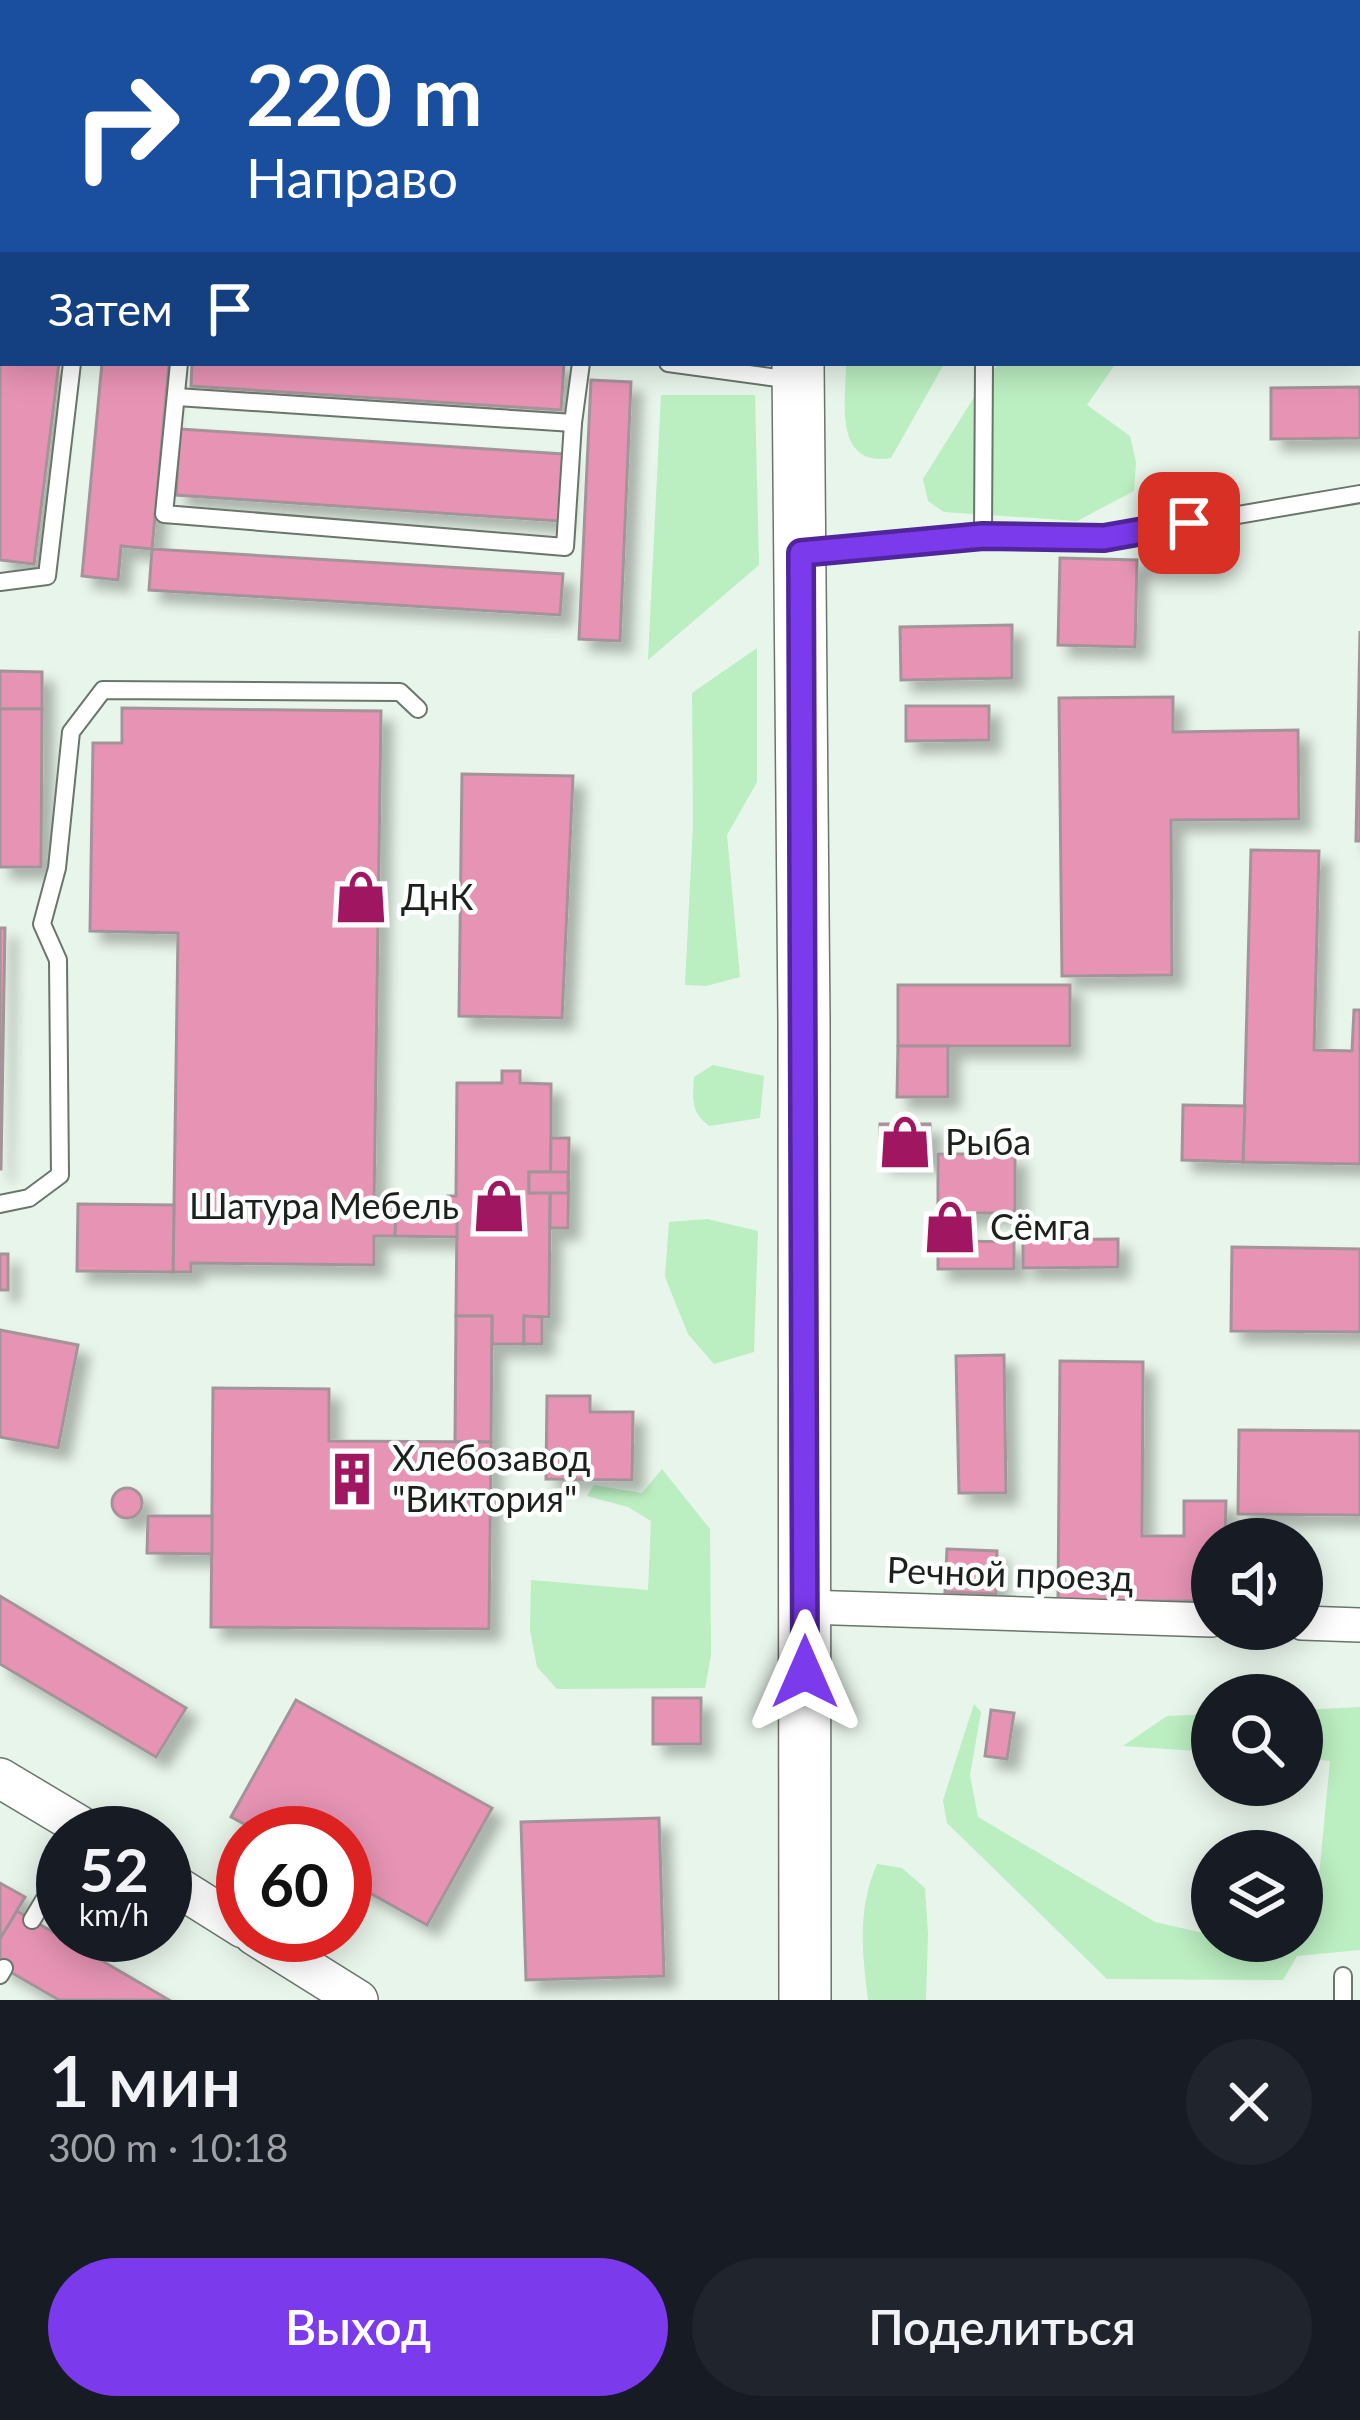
<!DOCTYPE html>
<html lang="ru">
<head>
<meta charset="utf-8">
<style>
	body { margin:0; font-family:Lato,sans-serif; background:#20242c; color:#f1f3f6; height:100vh; display:flex; flex-direction:column; font-size:45px; white-space:nowrap }
	* { box-sizing:border-box; margin:0 }
	p { font-size:39px; color:#9ea1a6 }
	.icon { flex:none; width:66px; height:66px; fill:none; stroke:currentColor; stroke-width:2; stroke-linecap:round; stroke-linejoin:round }
	.map { position:relative; height:2000px; overflow:hidden }
	.side { display:flex; flex-direction:column; background:#171b24; flex:1 }
	.side>* { flex:none }
	.guide { position:absolute; left:0px; top:0px; width:1362px; height:366px; box-shadow:0 6px 30px #0003; background:#1a4fa0; color:#fff; overflow:hidden }
	.fabs { position:absolute; left:1191px; top:1518px; display:grid; gap:24px }
	.fabs a { display:grid; place-items:center; width:132px; height:132px; border-radius:50%; background:#171b24; box-shadow:0 6px 30px #0003; font-size:60px }
	.speed { position:absolute; left:36px; top:1806px; display:flex; gap:24px; font-size:60px; font-weight:700; text-align:center }
	.speed>* { display:grid; place-content:center; width:156px; height:156px; border-radius:50%; background:#171b24; box-shadow:0 6px 30px #0003; line-height:1 }
	.speed small { font-size:30px; font-weight:400 }
	.speed .limit { border:18px solid #d22; background:#fff; color:#111 }
	.pin { position:absolute; display:grid; place-items:center; width:102px; height:102px; color:#fff; margin:-51px; border-radius:24px; box-shadow:0 6px 18px #0006 }
	.me { position:absolute; width:132px; margin:-66px; rotate:0deg; stroke-linejoin:round; filter:drop-shadow(0 0 9px #0008) }
	.turn { display:flex; align-items:center; gap:42px; height:252px; padding:0 48px; font-size:54px }
	.turn .icon { width:156px; height:156px; stroke-width:2.5 }
	.turn b { display:block; font-size:84px; line-height:102px }
	.then { display:flex; align-items:center; height:114px; padding:0 48px; background:#0003; gap:24px; font-size:45px }
	.round { display:grid; place-items:center; flex:none; width:126px; height:126px; border-radius:63px; background:#20242c }
	.headline { display:flex; align-items:center; justify-content:space-between; height:204px; padding:0 48px }
	h1 { font-size:72px; font-weight:600; line-height:90px }
	.button { display:flex; gap:24px; margin-top:auto; padding:24px 48px }
	.button a { flex:1; height:138px; border-radius:72px; background:#7c3aed; color:#fff; font-size:48px; font-weight:600; line-height:138px; text-align:center }
	.button a+a { background:#20242c; color:#f1f3f6 }
	.map>svg:first-child { display:block }
</style>
</head>
<body>
<div class="map">
<svg width="1360" height="2000" viewBox="0 0 1360 2000">
	<defs>
		<filter id="shadow"><feDropShadow dx="11" dy="11" stdDeviation="6" flood-color="#0004"/></filter>
	</defs>
	<rect width="100%" height="100%" fill="#e8f5ea"/>
	<g fill="#bbeec1">
		<path d="M407,0H753V3H427Z"/>
		<path d="M850,0H1360V117L1359,3H850Z"/>
		<path d="M846,363L944,364L891,458C833,467 846,401 846,363Z"/>
		<path d="M999,363H1116L1087,405L1130,436L1136,462L1134,491L1077,521L944,512L928,501L923,479L981,386Z"/>
		<path d="M661,395H755L759,565L648,660Z"/>
		<path d="M757,648V782L727,835L740,977L706,986L685,985L693,825L692,693Z"/>
		<path d="M713,1065L764,1076L760,1118L709,1126C690,1110 693,1101 694,1077Z"/>
		<path d="M707,1219L758,1231L754,1352L714,1364L688,1334L665,1277L669,1222Z"/>
		<path d="M662,1469L710,1529L711,1655L705,1688L557,1689L537,1667L530,1630L531,1580L648,1590L651,1521L628,1507L587,1496L594,1485L642,1493Z"/>
		<path d="M974,1704L981,1712L970,1775L978,1817L1155,1922L1212,1935V1941H1302V1901L1317,1897L1330,1761L1302,1758V1710L1360,1707V1950L1297,1956L1283,1980L1107,1979L947,1823L943,1800Z"/>
		<path d="M1212,1714V1752L1123,1746L1167,1716Z"/>
		<path d="M877,1864L902,1868L925,1888L928,1934L926,2000H868C862,1951 857,1910 877,1864Z"/>
	</g>
	<g fill="none" stroke-linecap="round" stroke-linejoin="round">
		<path stroke="#82c68c" stroke-width="60" d="M675,0L680,3"/>
	</g>
	<g fill="#e794b4" stroke="#a49499" stroke-width="3" filter="url(#shadow)">
		<path d="M0,0H18V3H3V68L0,82Z"/>
		<path d="M3,325V363H59L34,564L0,560V349Z"/>
		<path d="M102,363H169L152,549L121,546L118,580L82,576Z"/>
		<path d="M192,363H564L561,410L191,386Z"/>
		<path d="M591,380L631,382L620,641L579,639Z"/>
		<path d="M1360,387V438L1271,439V388Z"/>
		<path d="M180,429L563,454L559,521L176,495Z"/>
		<path d="M152,549L563,574L560,615L149,590Z"/>
		<path d="M1060,558L1137,560L1135,647L1058,645Z"/>
		<path d="M1012,625V678L901,680L900,627Z"/>
		<path d="M1360,631V841H1356Z"/>
		<path d="M0,671L42,672V709H0Z"/>
		<path d="M1173,697V732L1298,730L1299,819L1171,820L1172,975L1062,976L1059,698Z"/>
		<path d="M906,706H989V740L906,741Z"/>
		<path d="M122,708L381,711L374,1204H396V1216L395,1236H374V1265L191,1263V1272H173L178,933L90,931L93,743H122Z"/>
		<path d="M0,709H42L41,867H0Z"/>
		<path d="M462,774L573,776L562,1018L459,1016Z"/>
		<path d="M1251,850L1319,851L1314,1050L1352,1051L1354,1010H1360V1164L1243,1162Z"/>
		<path d="M0,928H5L1,1169H0Z"/>
		<rect x="898" y="985" width="172" height="61"/>
		<path d="M898,1046H948V1097H897Z"/>
		<path d="M502,1071H520V1083L551,1084V1172H529V1193L550,1192L549,1317L524,1316V1344H492V1316H456L457,1217H448V1196H456L457,1083H502Z"/>
		<path d="M1183,1105L1245,1106L1243,1162L1182,1160Z"/>
		<rect x="880" y="1124" width="50" height="37"/>
		<path d="M551,1138H569L568,1228H550Z"/>
		<rect x="938" y="1154" width="77" height="59"/>
		<rect x="529" y="1172" width="39" height="21"/>
		<path d="M78,1204L174,1205L173,1272L77,1271Z"/>
		<path d="M938,1213H961V1241L1014,1242V1269H938Z"/>
		<path d="M396,1216L457,1217V1237L395,1236Z"/>
		<path d="M1118,1239V1267L1023,1268V1240Z"/>
		<path d="M1232,1247L1360,1249V1332L1231,1331Z"/>
		<rect x="0" y="1254" width="8" height="36"/>
		<path d="M456,1316H492L491,1442H455Z"/>
		<path d="M524,1316L542,1317V1344H524Z"/>
		<path d="M0,1330L78,1345L58,1448L0,1437Z"/>
		<path d="M1004,1355L1006,1493H959L956,1356Z"/>
		<path d="M1060,1361L1143,1362L1142,1536H1184V1501H1226L1225,1539H1212V1601H1058Z"/>
		<path d="M213,1388L329,1389V1441L491,1442L489,1629L211,1627Z"/>
		<path d="M547,1396H590V1412H633L632,1480L546,1479Z"/>
		<path d="M1239,1430L1360,1431V1515L1238,1514Z"/>
		<circle cx="127" cy="1503" r="15"/>
		<path d="M148,1516H212V1554L147,1553Z"/>
		<path d="M947,1549L997,1551L996,1594L945,1592Z"/>
		<path d="M0,1596L186,1708L156,1757L0,1664Z"/>
		<rect x="653" y="1698" width="48" height="46"/>
		<path d="M296,1700L492,1808L427,1925L345,1879V1833H261L231,1817Z"/>
		<path d="M991,1710L1014,1713L1007,1759L985,1756Z"/>
		<path d="M659,1818L664,1976L526,1980L521,1822Z"/>
		<path d="M0,1883L25,1897L0,1939Z"/>
		<path d="M17,1911L169,2000H59L0,1966V1939Z"/>
	</g>
	<g fill="none" stroke-linecap="round" stroke-linejoin="round">
		<defs>
			<g id="service">
				<path d="M31,3V0"/>
				<path d="M114,3V0"/>
				<path d="M1359,190L1360,191"/>
				<path d="M0,217L3,196"/>
				<path d="M179,363L164,514L565,547L573,423L581,363"/>
				<path d="M668,363L792,380"/>
				<path d="M177,397L573,423"/>
				<path d="M983,535L1104,538L1360,494"/>
				<path d="M803,553L983,535L984,363"/>
				<path d="M0,582L47,576L72,363"/>
				<path d="M0,1204L29,1198L60,1175L58,960L42,924L57,868L71,732L103,690L400,692L418,709"/>
				<path d="M32,1920L63,1869"/>
				<path d="M0,1975L4,1968"/>
				<path d="M1343,1976V2000"/>
			</g>
			<g id="minor">
				<path d="M805,1607L1212,1620"/>
				<path d="M1302,1623L1360,1625"/>
			</g>
			<g id="tertiary">
				<path d="M0,1778L92,1833"/>
				<path d="M165,1879L243,1928"/>
				<path d="M254,1935L358,2000"/>
			</g>
			<g id="primary">
				<path d="M798,3V0"/>
				<path d="M798,363L804,1022L805,2000"/>
			</g>
		</defs>
		<use href="#service" stroke="#6a756b" stroke-width="20"/>
		<use href="#minor" stroke="#6a756b" stroke-width="36"/>
		<use href="#tertiary" stroke="#6a756b" stroke-width="42"/>
		<use href="#primary" stroke="#6a756b" stroke-width="54"/>
		<use href="#service" stroke="#fff" stroke-width="16"/>
		<use href="#minor" stroke="#fff" stroke-width="33"/>
		<use href="#tertiary" stroke="#fff" stroke-width="39"/>
		<use href="#primary" stroke="#fff" stroke-width="51"/>
	</g>
	<g fill="none" stroke-linecap="round" stroke-linejoin="round">
		<defs>
			<path id="route" d="M805,1672L801,553L983,536L1104,538L1189,523"/>
		</defs>
		<use href="#route" stroke="#51269a" stroke-width="30"/>
		<use href="#route" stroke="#7c3aed" stroke-width="21"/>
	</g>
	<defs>
		<symbol id="shop-bare" viewBox="-9 -9 18 18"><path d="M-5-2.5h2.3a2.7 3.5 0 0 1 5.4 0H5L5.5 6h-11ZM-1.5-2.5h3a1.5 2.3 0 0 0-3 0Z" fill="#a11660" stroke="#fcfffd" stroke-width="2.5" paint-order="stroke"/></symbol>
		<symbol id="building-bare" viewBox="-9 -9 18 18"><path d="M-4-6H4V6H1V3H-1V6H-4ZM-2.5-4.3h1.7v1.8h-1.7ZM.8-4.3h1.7v1.8H.8ZM-2.5-1h1.7V.8h-1.7ZM.8-1h1.7V.8H.8Z" fill="#a11660" stroke="#fcfffd" stroke-width="2.5" paint-order="stroke"/></symbol>
	</defs>
	<g fill-rule="evenodd">
		<use href="#shop-bare" x="323" y="859" width="76" height="76"/>
		<use href="#shop-bare" x="867" y="1104" width="76" height="76"/>
		<use href="#shop-bare" x="461" y="1168" width="76" height="76"/>
		<use href="#shop-bare" x="912" y="1189" width="76" height="76"/>
		<use href="#building-bare" x="314" y="1441" width="76" height="76"/>
	</g>
	<g text-anchor="middle" stroke-width="9" stroke-linejoin="round" paint-order="stroke">
		<g font-size="36" fill="#1c211d" stroke="#fcfffd" text-anchor="start">
			<text x="401" y="910">ДнК</text>
			<text x="945" y="1155">Рыба</text>
			<text x="459" y="1219" text-anchor="end">Шатура Мебель</text>
			<text x="990" y="1240">Сёмга</text>
			<text x="392" y="1471">Хлебозавод<tspan x="392" dy="41">"Виктория"</tspan></text>
		</g>
		<g font-size="36" fill="#1c211d" stroke="#fcfffd">
			<text transform="translate(1010 1574) rotate(2)" y="13">Речной проезд</text>
		</g>
	</g>
</svg>
<div class="fabs">
<a><svg class="icon" aria-label="sound" viewBox="0 0 24 24"><path d="M4 9h4l5-4v14l-5-4H4zM17 9q2 3 0 6"/></svg></a>
<a><svg class="icon" aria-label="search" viewBox="0 0 24 24"><circle cx="10" cy="10" r="6"/><path d="M15 15l6 6"/></svg></a>
<a><svg class="icon" aria-label="layers" viewBox="0 0 24 24"><path d="M12 4l9 5-9 5-9-5zM3 14l9 5 9-5"/></svg></a>
</div>
<div class="speed"><div>52<small>km/h</small></div><div class="limit">60</div></div>
<div class="pin" style="left:1189px;top:523px;background:#d93025"><svg class="icon" aria-label="arrive" viewBox="0 0 24 24"><path d="M6 21V4h12l-3 4 3 4H6"/></svg></div>
<svg class="me" style="left:805px;top:1672px" viewBox="-20 -20 40 40"><path d="M0-17L14 15 0 8-14 15z" fill="#7c3aed" stroke="#fff" stroke-width="4"/></svg>
<div class="guide">
<div class="turn"><svg class="icon" aria-label="right" viewBox="0 0 24 24"><path d="M7 20v-9h11M14 6l5 5-5 5"/></svg><div><b>220 m</b>Направо</div></div>
<div class="then">Затем<svg class="icon" aria-label="arrive" viewBox="0 0 24 24"><path d="M6 21V4h12l-3 4 3 4H6"/></svg></div>
</div>
</div>
<section class="side">
<div class="headline"><div><h1>1 мин</h1><p>300 m · 10:18</p></div><a class="round"><svg class="icon" aria-label="close" viewBox="0 0 24 24"><path d="M6 6l12 12M18 6L6 18"/></svg></a></div>
<div class="button"><a>Выход</a><a>Поделиться</a></div>
</section>
</body>
</html>
